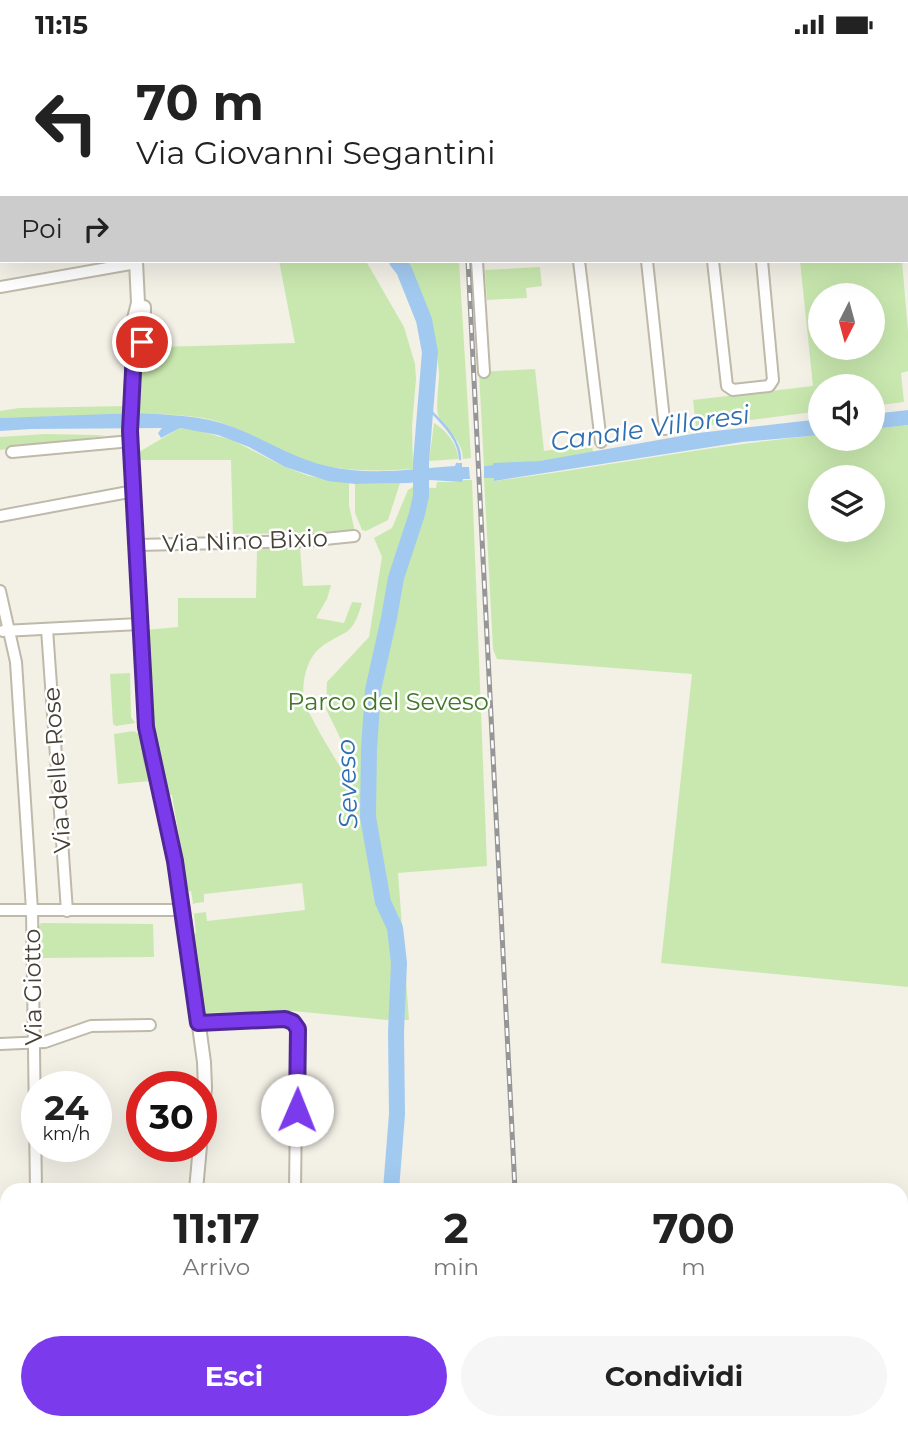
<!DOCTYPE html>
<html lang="it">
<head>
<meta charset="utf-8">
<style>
	body { margin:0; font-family:Montserrat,sans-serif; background:#f6f6f6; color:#222; height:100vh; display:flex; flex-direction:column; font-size:26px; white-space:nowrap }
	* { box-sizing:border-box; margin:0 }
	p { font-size:23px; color:#767676 }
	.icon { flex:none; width:38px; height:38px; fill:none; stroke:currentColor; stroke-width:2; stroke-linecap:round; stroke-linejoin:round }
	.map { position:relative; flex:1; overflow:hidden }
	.details { position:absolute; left:0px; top:1134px; width:908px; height:247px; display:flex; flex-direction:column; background:#fff; border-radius:21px 21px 0 0; box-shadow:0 7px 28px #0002 }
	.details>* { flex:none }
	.banner { position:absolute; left:0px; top:0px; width:908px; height:214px; box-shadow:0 7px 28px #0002; background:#fff; color:#222; overflow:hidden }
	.needle { width:46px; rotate:186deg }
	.fabs { position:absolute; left:808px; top:234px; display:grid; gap:14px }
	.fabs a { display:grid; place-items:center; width:77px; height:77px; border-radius:50%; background:#fff; box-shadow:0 7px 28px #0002; font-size:35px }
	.speed { position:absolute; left:21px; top:1022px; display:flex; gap:14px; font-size:35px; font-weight:700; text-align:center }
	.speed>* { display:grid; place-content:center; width:91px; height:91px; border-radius:50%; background:#fff; box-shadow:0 7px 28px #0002; line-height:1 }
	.speed small { font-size:18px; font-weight:400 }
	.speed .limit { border:10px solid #d22; background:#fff; color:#111 }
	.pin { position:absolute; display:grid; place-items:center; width:60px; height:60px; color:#fff; margin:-30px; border:4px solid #fff; border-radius:50%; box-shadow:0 2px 7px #0007 }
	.me { position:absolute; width:77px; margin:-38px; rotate:1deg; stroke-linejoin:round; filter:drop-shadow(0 0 5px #0008) }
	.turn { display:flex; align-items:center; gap:24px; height:147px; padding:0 21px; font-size:32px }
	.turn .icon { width:91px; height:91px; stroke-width:2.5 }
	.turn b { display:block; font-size:49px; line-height:60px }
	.then { display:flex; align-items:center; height:66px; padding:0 21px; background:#0003; gap:14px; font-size:26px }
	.eta { display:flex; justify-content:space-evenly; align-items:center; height:119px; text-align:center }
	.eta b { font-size:42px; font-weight:700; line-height:49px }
	.button { display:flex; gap:14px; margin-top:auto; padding:14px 21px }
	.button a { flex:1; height:80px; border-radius:42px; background:#7c3aed; color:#fff; font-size:28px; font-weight:700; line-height:80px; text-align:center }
	.button a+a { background:#f6f6f6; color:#222 }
	.status { display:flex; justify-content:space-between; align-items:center; height:49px; padding:0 35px; background:#fff; direction:ltr }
	.status svg { height:19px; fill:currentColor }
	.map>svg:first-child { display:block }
</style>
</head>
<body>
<div class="status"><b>11:15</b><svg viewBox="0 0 49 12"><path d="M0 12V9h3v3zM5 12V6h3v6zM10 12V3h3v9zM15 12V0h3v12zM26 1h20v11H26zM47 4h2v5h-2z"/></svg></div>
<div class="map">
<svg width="908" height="1380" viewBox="0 0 908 1380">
	<rect width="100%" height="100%" fill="#f3f0e6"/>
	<g fill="#c9e8af" fill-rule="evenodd">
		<path d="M279,212H366L404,278L415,315L416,330L412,377L413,420C370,423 330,423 291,406C265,395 240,378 212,371C188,365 162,366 137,364V309L143,304H158V298L295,294Z"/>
		<path d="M402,212H459L471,409L463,410C462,388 446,384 439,368C435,361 439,335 439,325C437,287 424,243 402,212Z"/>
		<path d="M800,212H902L908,282V322L901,324L904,353L873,357V338H821V362L696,378L693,351L813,337ZM821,247H873V299H821Z"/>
		<path d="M540,218L542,237L526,239L527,249L487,251L485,221Z"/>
		<path d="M535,320L544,402L592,395L593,403L539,412L484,417L479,323Z"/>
		<path d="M128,357L127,366L0,369V362L19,359Z"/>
		<path d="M434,374C447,382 458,396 458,410L429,412Z"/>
		<path d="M908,376V938L661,914L692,625L497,610L493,600L484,429H494L495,432C604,418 711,396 821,386V390H873V380ZM821,429H873V481H821Z"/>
		<path d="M180,379L199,382L232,391L285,418L309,427L349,434V456L355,483L233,485L231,411H140L139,403Z"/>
		<path d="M45,385L97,386L105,387L0,401V388Z"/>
		<path d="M463,431H472L487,817L398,824L409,971H387L293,962L204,964L194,885H196L194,865H191L206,863L207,872L305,861L302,834L204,845V853L190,855L193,854L191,842H188L172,746L166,745L153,687L145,581L178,578V549H256L257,499H300L303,537L331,536L327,550L316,569L344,574L352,553L362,554C351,591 346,579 320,599C307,609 301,634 304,650C308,667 336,710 346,728L357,723L326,660L327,633L369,588L382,508L374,489L392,479L408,441L413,438L436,439L437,433H462Z"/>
		<path d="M400,434L388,471L366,482L362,481L355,464V435Z"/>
		<path d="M130,624L131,668L135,674L116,677L113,675L110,625Z"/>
		<path d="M134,682L140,686L150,732L118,735L114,685Z"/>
		<path d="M41,874L153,875L154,908L39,909V900L44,899L43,894L39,893V877Z"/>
		<path d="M355,1374H483L484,1380H356Z"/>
	</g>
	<g fill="#a2caf0">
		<path d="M908,361V376L873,380V365Z"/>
		<path d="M137,364C169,366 202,366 233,378C265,390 292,409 327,417C369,427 412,420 455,417L456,414H462V418H469L470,430H463L462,433L430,431L409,434L355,435L328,432L285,418L249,398L218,386L180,379L161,389L158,384L162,379L31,380L0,382V369Z"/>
		<path d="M821,370V386L742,393L494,432V429H484V417L493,416V414L539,412L698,384Z"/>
	</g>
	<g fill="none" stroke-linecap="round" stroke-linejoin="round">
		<path stroke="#a2caf0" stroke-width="2.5" d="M426,357C439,371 460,389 460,410"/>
		<g stroke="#a2caf0" stroke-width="16">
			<path d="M418,2V0"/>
			<path d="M391,1141L397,1065L396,983L399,914L395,879L383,853L368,768L369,700L373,641L389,569L396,529L417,465L421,447V413L430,303L424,271L404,221L397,212"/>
			<path d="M350,1374L351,1380"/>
		</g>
		<defs>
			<g id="minor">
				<path d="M465,0V2"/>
				<path d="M546,0V2"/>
				<path d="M694,0V2"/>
				<path d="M787,0V2"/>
				<path d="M436,2L437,0"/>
				<path d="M906,93H908"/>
				<path d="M477,212L484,323"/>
				<path d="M579,212L601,393"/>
				<path d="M647,212L665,380"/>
				<path d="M713,212L727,337L733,341L769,337L773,331L762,212"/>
				<path d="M0,238L136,214"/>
				<path d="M12,403L131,392"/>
				<path d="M0,467L134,442"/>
				<path d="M137,496L305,492L354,487"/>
				<path d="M0,542L16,613L32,861L36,1141"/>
				<path d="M47,580L67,862"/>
				<path d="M3,582L139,575"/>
				<path d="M0,861H183"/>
				<path d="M198,974L286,970L297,976L295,1141"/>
				<path d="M0,995L45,993L91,977L150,976"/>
				<path d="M44,1374V1380"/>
				<path d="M297,1374L298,1380"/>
				<path d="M175,1380L207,1374"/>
			</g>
			<g id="tertiary">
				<path d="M58,0L59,2"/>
				<path d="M136,212L138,254L130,285L133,303L130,382L146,678L151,709L167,771L183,861L204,1013L205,1039L201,1083"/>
				<path d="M133,303L144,289V258"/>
				<path d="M196,1141L200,1097"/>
				<path d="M0,1173H7"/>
			</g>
		</defs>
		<use href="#minor" stroke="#bfb9a9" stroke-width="14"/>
		<use href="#tertiary" stroke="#bfb9a9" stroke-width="16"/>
		<use href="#minor" stroke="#fff" stroke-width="10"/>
		<use href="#tertiary" stroke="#fff" stroke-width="12"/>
		<defs>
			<g id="rail">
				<path d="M450,0V2"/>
				<path d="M468,212L515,1141"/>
				<path d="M521,1374V1380"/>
			</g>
		</defs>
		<use href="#rail" stroke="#969696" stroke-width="5"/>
		<use href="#rail" stroke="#fff" stroke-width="2.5" stroke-dasharray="8" stroke-linecap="butt"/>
	</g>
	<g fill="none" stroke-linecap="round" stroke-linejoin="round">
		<defs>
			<path id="route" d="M142,293L134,303L130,382L146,678L175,812L198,974L285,970L293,973L298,980L297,1061"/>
		</defs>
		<use href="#route" stroke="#51269a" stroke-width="18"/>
		<use href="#route" stroke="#7c3aed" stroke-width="12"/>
	</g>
	<g text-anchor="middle" stroke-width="5" stroke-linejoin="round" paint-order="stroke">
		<g font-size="24" fill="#464135" stroke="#fff">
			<text transform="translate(245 492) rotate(-2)" y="8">Via Nino Bixio</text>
			<text transform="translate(57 721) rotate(-94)" y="8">Via delle Rose</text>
			<text transform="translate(33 938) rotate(-91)" y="8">Via Giotto</text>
		</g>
		<g font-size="24" fill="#407828" stroke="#fff">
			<text x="388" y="661">Parco del Seveso</text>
		</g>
		<g font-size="26" font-style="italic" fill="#2e6fb2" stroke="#fff">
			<text transform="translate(650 379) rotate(-8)" y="9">Canale Villoresi</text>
			<text transform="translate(347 735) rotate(-92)" y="9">Seveso</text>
		</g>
	</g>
</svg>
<div class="fabs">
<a><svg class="needle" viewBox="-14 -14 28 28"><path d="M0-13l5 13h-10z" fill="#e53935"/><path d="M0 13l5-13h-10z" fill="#767676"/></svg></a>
<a><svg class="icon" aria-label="sound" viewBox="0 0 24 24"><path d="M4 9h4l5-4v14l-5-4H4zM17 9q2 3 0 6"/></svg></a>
<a><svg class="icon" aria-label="layers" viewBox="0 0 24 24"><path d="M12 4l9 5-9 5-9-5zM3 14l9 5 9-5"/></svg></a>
</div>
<div class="speed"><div>24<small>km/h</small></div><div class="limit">30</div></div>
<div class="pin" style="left:142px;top:293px;background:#d93025"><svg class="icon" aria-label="arrive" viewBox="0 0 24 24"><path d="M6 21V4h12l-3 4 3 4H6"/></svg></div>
<svg class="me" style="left:297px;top:1061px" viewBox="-20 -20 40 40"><circle r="19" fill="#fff"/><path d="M0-13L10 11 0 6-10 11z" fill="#7c3aed"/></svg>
<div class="banner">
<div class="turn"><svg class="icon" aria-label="left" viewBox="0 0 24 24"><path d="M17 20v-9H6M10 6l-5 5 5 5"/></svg><div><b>70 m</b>Via Giovanni Segantini</div></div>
<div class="then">Poi<svg class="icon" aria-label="right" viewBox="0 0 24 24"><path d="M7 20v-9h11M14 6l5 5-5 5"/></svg></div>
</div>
<section class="details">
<div class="eta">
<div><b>11:17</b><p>Arrivo</p></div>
<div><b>2</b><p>min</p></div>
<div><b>700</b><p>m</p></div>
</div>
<div class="button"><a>Esci</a><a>Condividi</a></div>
</section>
</div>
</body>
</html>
